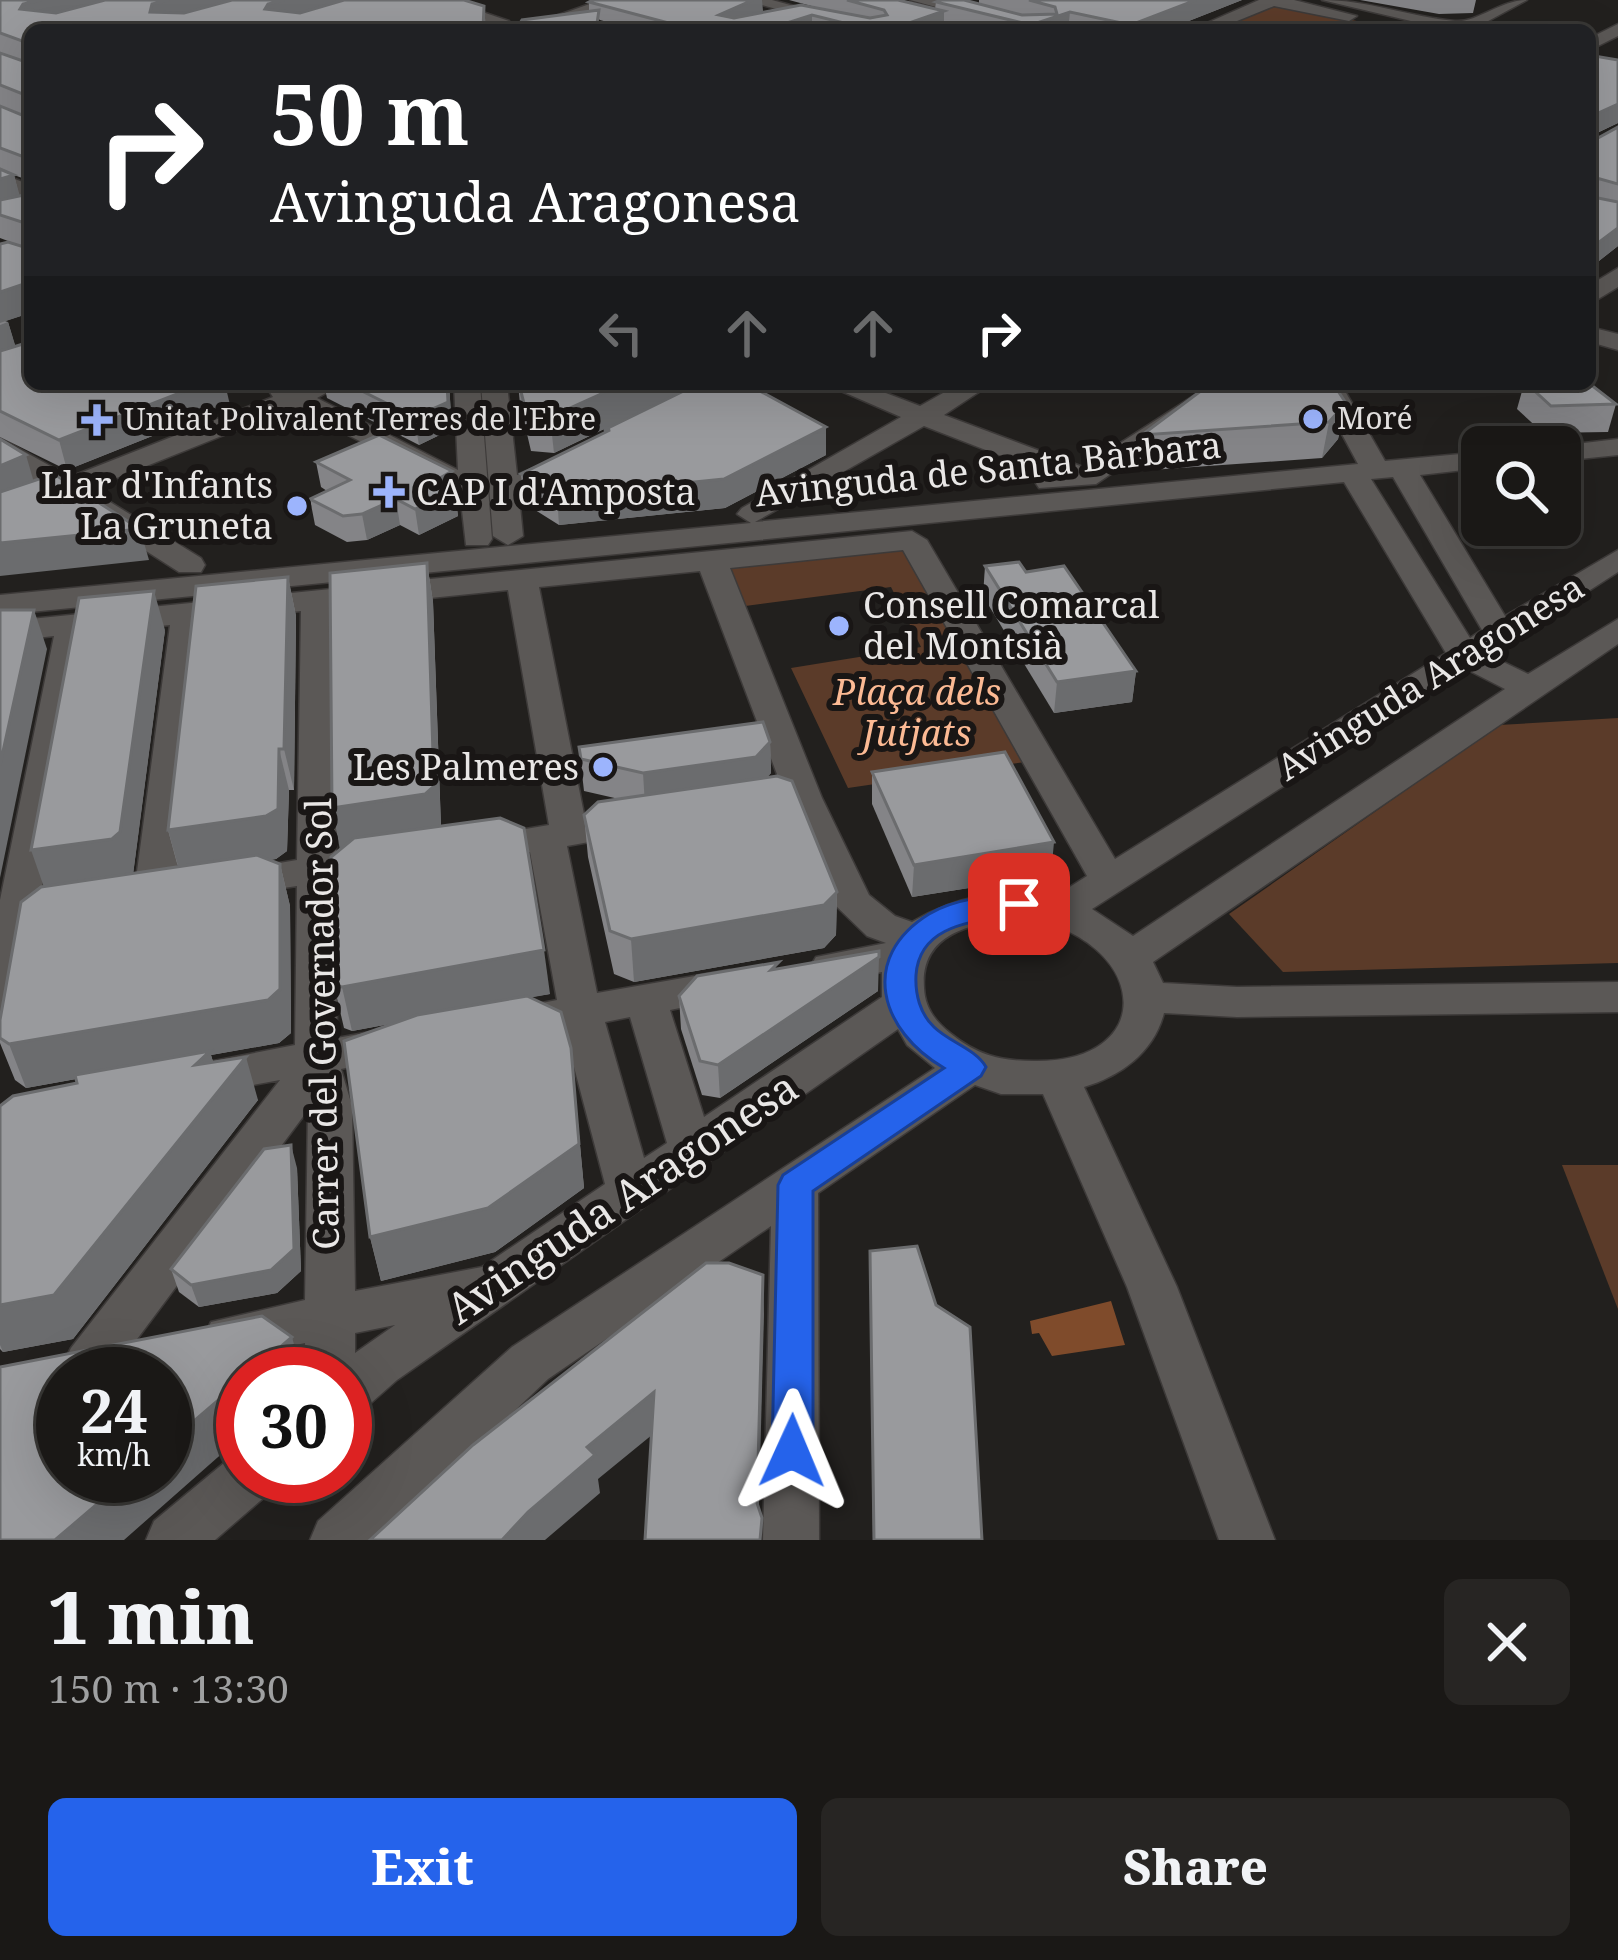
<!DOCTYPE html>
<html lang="en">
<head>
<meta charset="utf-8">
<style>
	body { margin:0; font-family:"Noto Serif",serif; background:#272523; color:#f1f3f6; height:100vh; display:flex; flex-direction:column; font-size:45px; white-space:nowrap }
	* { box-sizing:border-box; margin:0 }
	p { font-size:39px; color:#9fa0a1 }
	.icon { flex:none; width:66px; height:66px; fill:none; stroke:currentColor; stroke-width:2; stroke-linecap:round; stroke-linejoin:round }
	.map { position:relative; height:1540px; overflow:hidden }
	.details { display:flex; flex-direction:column; background:#1a1816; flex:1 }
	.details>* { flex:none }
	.top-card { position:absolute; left:24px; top:24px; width:1572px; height:366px; border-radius:18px; box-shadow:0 12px 48px #0002,0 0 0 3px #383735; background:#202124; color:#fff; overflow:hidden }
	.tools { position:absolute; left:1461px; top:426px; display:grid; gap:24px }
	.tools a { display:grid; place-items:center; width:120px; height:120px; border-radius:18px; background:#1a1816; box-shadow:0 12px 48px #0002,0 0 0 3px #383735; font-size:60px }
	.speed { position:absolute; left:36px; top:1347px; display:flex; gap:24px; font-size:60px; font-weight:700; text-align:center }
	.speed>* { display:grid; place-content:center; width:156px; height:156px; border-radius:50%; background:#1a1816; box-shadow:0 12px 48px #0002,0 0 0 3px #383735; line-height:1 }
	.speed small { font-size:30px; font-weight:400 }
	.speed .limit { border:18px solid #d22; background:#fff; color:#111 }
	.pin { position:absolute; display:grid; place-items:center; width:102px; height:102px; color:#fff; margin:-51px; border-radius:24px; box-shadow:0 6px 18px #0006 }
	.me { position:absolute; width:132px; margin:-66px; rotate:1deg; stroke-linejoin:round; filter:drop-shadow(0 0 9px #0008) }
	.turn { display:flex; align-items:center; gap:42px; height:252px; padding:0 48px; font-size:54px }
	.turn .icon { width:156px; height:156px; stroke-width:2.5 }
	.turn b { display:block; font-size:84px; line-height:102px }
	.lanes { display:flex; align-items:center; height:114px; padding:0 48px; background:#0003; justify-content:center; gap:60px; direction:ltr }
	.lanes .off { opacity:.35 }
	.round { display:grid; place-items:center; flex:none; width:126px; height:126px; border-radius:18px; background:#272523 }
	.head { display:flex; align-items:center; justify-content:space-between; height:204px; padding:0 48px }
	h1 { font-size:72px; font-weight:800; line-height:90px }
	.action { display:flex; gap:24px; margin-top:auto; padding:24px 48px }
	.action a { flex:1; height:138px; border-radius:18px; background:#2563eb; color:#fff; font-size:48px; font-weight:800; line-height:138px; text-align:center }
	.action a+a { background:#272523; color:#f1f3f6 }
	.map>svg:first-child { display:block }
</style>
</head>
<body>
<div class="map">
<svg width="1618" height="1540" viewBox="0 0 1618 1540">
	<rect width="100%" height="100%" fill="#22201e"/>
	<g fill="#5b3b29">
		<path d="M1278,5L1401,30H1215Z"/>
		<path d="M906,544L1025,762L848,788L791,668L921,647L891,587L738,607L719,564Z"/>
		<path d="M1618,718V963L1283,972L1229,914L1499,725Z"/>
		<path d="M1562,1165H1618V1309Z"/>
	</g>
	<path fill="#7f4b2b" d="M1111,1301L1125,1345L1052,1356L1039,1333L1032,1334L1030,1321Z"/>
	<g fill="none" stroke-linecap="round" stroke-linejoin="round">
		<defs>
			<g id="minor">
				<path d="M421,0H447L509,21L501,26Z"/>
				<path d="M601,0H626L550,27L536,23Z"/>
				<path d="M744,0H772L882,30H852Z"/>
				<path d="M910,0H939L1052,30H1022Z"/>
				<path d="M1259,0H1294L1357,16L1349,21L1274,6L1215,30H1191Z"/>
				<path d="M1322,0C1368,0 1410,17 1455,21C1477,23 1500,0 1527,0L1479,26L1484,30H1449Z"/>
				<path d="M1618,24V36L1590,50V38Z"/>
				<path d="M0,173L30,185V199L0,187Z"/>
				<path d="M1618,268V287L1590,304V285Z"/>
				<path d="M1590,327L1618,334V350L1590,342Z"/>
				<path d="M286,384L296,388L342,384L317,398L458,470L454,384H480L492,539L488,545H466L460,493L294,407L89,489L201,558L205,565L201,572H179L65,499L0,524V505L45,487L0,458V438L70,477L273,397L269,391L273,385Z"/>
				<path d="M481,384H507L517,475L566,455L580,463L519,496L523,536L508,545L493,536Z"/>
				<path d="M825,384H862L920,406L959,384H991L944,415L1083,467L1212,384H1243L1096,484L1039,488L1035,482L1048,474L924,426L755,522L1358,464L1315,384H1341L1385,461L1482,452V468L1420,475L1505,616L1618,550V572L1489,655L1528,674L1618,619V644L1153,962L1163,983L1237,987L1618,982V1012L1237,1017L1164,1013C1154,1052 1121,1076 1084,1087L1177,1287L1275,1540H1219L1127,1287L1043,1094H1001L975,1085L818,1193L819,1540H763L771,1226L548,1379L378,1540H310L318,1521L512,1347L935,1068L907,1045L898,1029L397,1380L363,1410L345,1417V1374H304L305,1343L229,1359L211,1352L204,1337L211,1322L305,1300L308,1110L111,1374H68L63,1364L71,1348L280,1080L204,1094L188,1090L182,1078L188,1066L295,1045L297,886L235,895L221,891L216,882L221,873L297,860L301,611L202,621L174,894L168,903L154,907L140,903L134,894L170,625L87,633L40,898L68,894L82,898L88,907L82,916L35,925L21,1004L15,1015L0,1019V900L54,636L0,642V622L912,531L927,540L1115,859L1446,653L1344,482L0,615V595L751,523L737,514L742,508L901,417ZM1393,477L1482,630L1470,638L1371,479ZM903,550L1087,876L1054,897C1004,886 955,897 912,922L895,916L869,895L822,798L730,568ZM700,571L786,798L833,903L867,936L886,943L816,957L810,967L816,977L831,981L882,972V997L704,1117L670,1010L744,995L750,985L744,975L729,970L597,993L567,846L645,832L651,824L645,816L632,812L585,819L539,587ZM508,590L549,825L466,839L460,848L466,857L479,860L530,852L557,1000L502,1011L496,1022L502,1033L517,1037L564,1029L605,1184L482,1267L355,1291L352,1106L341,1069L407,1055L414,1044L407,1033L392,1028L337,1038L336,880L390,871L395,862L390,853L376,849L336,855L333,608ZM1466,669L1505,689L1133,936L1092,909ZM1020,917C1149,937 1162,1063 1034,1061C1000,1061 977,1055 950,1033C935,1021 925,1008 924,988C920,931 974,924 1020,917ZM630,1017L667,1143L644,1158L605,1022ZM395,1325L355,1353V1333Z"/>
				<path d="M1618,439V455L1560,461V447H1550Z"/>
				<path d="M243,1453V1476H276L268,1494L215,1540H146L154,1521L230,1458Z"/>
			</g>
		</defs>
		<use href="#minor" stroke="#3d3a39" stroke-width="3"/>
		<use href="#minor" fill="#5b5856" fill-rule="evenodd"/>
	</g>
	<g fill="#848487" fill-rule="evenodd">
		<path d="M0,0L484,6L486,30H30V313L5,321L8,322L15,346L230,405L67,470L0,437V244L24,247L0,238ZM14,175L25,179L24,195L19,196Z"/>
		<path d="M789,0H898L935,9L936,2L979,4V0H1242L1166,30H972L944,23V27L935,30H636L600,20L589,11V2L763,11L758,13L819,8Z"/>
		<path d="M1360,0H1476L1473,13L1439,14Z"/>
		<path d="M1590,50L1594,56L1618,60V123L1593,135L1592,137L1598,138L1618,127V246L1590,268Z"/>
		<path d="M324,384H449L452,429L419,445L327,398Z"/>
		<path d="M518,384H758L766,394L826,455L725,508L559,525L524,503L521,474L604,433V430L675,395L554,453L531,451L520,404Z"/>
		<path d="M1524,384H1590L1616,404L1608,432L1543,433L1517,409Z"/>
		<path d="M1346,403L1338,439L1322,458L1137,471L1142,435Z"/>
		<path d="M316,462L452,471L458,516L419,535L400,525L367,540L347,542L315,525L310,499L327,491L321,487Z"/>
		<path d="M427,563L433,602L441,826L550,994L531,997L571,1048L584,1188L495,1252L381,1281L370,1237L395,1023L352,1031L344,1028L334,985L340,849Z"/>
		<path d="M985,566L1136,671L1132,702L1054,713L983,596Z"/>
		<path d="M288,577L296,616L294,790H289L287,851L276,859L269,860L280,864L290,906L291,1033L279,1043L211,1055L213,1062L258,1100L73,1339L3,1352L0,1349V1106L77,1083L76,1079L26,1088L15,1080L0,1043V1020L44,887L165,630L133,874L178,867L168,830Z"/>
		<path d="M770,742L771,773L767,777L837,892L836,935L824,948L634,982L614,974L588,857L584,815L619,799L584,791L579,747Z"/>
		<path d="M872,772L1051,875L912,897L872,804Z"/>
		<path d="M779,968L878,991L720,1098L702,1095L681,1029L679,996Z"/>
		<path d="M297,1168L301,1271L277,1293L199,1307L179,1292L171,1269Z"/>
		<path d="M870,1251L982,1540H873Z"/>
	</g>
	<g fill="#6b6c6e">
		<path d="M41,0H125L26,31L20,9L23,4Z"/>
		<path d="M169,0H250L156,30L150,12L152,4Z"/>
		<path d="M284,0H362L272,26L265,9L268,4Z"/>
		<path d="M753,0H762L763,11L722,30L719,15Z"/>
		<path d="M1196,0H1242L1166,30H1130L1131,25Z"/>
		<path d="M944,11V27L935,30H889Z"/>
		<path d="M1070,12L1068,30H1031V25Z"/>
		<path d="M812,15V30H765Z"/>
		<path d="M1618,104V123L1590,136L1594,115Z"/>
		<path d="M14,175L21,200L0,207V179Z"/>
		<path d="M1618,228V246L1590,268V249Z"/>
		<path d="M30,282V313L0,323V292Z"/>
		<path d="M8,322L17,351L0,357V325Z"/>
		<path d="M203,384H225L230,405L67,470L59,440Z"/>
		<path d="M447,384H449L452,429L419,445L414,417Z"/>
		<path d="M623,384H698L554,453L550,417Z"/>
		<path d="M1346,403L1338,439L1322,458L1329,422Z"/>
		<path d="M826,427V455L725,508L559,525L557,496Z"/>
		<path d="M26,455L35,486L0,501V466Z"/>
		<path d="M452,471L458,516L419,535L415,509L435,481Z"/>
		<path d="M396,499L400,525L367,540L362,514Z"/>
		<path d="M140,529L149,560L0,576V543Z"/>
		<path d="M427,563L433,602L441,828L340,850L332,808Z"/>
		<path d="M288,577L296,616L294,790L284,749Z"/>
		<path d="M154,591L165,630L133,875L46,893L31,850Z"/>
		<path d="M34,610L47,649L0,878V765Z"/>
		<path d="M1136,671L1132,702L1054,713L1057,682Z"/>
		<path d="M770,742L771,773L757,789L645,805L643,773Z"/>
		<path d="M279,749L289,790L287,851L276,859L180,873L168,830Z"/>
		<path d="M1054,842L1051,875L912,897L914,865Z"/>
		<path d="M280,864L290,906L291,1033L279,1043L211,1055L221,1088L246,1057L258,1100L73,1339L3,1352L0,1345V1305L195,1065L204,1056L26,1088L9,1044Z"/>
		<path d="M837,892L836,935L824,948L634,982L631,939Z"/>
		<path d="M544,950L550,994L352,1031L342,987Z"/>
		<path d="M879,957L878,991L720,1098L718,1065Z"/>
		<path d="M571,1048L584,1188L495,1252L381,1281L370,1237Z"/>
		<path d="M291,1145L297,1168L301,1271L277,1293L199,1307L191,1285Z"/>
		<path d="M763,1275L764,1314L758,1540L757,1503Z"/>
		<path d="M292,1337L302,1374H249Z"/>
		<path d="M243,1379V1435L124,1540H55L130,1476H165V1446Z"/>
		<path d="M654,1392L658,1430L598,1479L600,1493L545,1540H502L587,1447Z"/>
	</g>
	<g fill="#999a9d" stroke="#6b6c6e" stroke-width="3">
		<path d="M0,0H41L23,4L20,9L56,13L105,0H169L152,4L150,12L184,13L232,0H284L268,4L265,9L300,13L344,0H464L484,6L483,30H30V231L25,223L0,215V200L24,195L27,158L0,148V106L22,115L28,111V96L0,85V53L23,61L29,56L28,43L0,33Z"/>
		<path d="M593,0H753L719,15L734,18L801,5L870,18L887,15L884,10L847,0H898L944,11L889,30H872L812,15L765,30H695L589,2Z"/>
		<path d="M941,0H964L1022,15L1057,14L1055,7L1029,0H1196L1131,25L1070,12L1031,25L936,2Z"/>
		<path d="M599,10L596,30H516L522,20Z"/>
		<path d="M1590,50L1594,56L1618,60V104L1594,115L1592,137L1598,138L1618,127V184L1593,177V197L1618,202V228L1590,249Z"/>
		<path d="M0,169L14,175L0,179Z"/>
		<path d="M30,238V282L0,292V244L8,242L24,247Z"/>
		<path d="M26,330L30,331V384H203L59,440L0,411V351L23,344Z"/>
		<path d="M348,384H447L448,402L414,417Z"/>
		<path d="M519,384H623L550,417L527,415Z"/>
		<path d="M698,384H758L766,388L760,391L826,427L724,479L557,496L521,474L610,430H604Z"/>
		<path d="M1210,384H1313L1338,391L1346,403L1329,422L1142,435Z"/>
		<path d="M1527,384H1590L1616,404L1551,406Z"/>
		<path d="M379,435L452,471L435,481L454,491L415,509L396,499L362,514L343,516L310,499L350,480L316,462Z"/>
		<path d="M0,439L26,455L0,466Z"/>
		<path d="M54,474L140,529L0,543V492Z"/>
		<path d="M1019,562L1026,572L1064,566L1136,671L1057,682L985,566Z"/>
		<path d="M427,563L434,786L425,794L332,808L330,573Z"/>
		<path d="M288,577L284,749H279L278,809L266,816L168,830L196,586Z"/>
		<path d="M154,591L120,832L112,839L31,850L79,598Z"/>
		<path d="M0,610H34L0,765Z"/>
		<path d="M763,722L770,742L756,757L643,773L581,759L579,747Z"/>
		<path d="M1005,752L1054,842L914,865L872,772Z"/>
		<path d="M777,776L792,781L837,892L824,905L631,939L610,931L584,815L598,802Z"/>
		<path d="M500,818L524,828L544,950L342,987L334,985L331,857L354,838Z"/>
		<path d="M257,855L280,864V989L268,1000L9,1044L0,1038V1020L21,902L41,887Z"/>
		<path d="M879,951V957L718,1065L700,1061L679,996L697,976L779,962L771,970Z"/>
		<path d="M527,996L561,1012L571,1048L579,1144L488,1208L370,1237L344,1041L417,1015Z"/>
		<path d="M210,1051L195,1065L246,1057L54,1295L0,1305V1106L13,1096L77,1083L75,1075Z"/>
		<path d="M291,1145L294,1249L271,1270L191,1285L171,1269L264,1149Z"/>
		<path d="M917,1246L936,1305L970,1327L982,1540H874L870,1251Z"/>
		<path d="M706,1263H729L763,1275L757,1503L762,1518L760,1540H645L654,1392L587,1447L595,1455L528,1512L502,1540H370L473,1445Z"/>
		<path d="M262,1316L292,1337L249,1374H243V1379L165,1446V1374H63V1476H130L55,1540H0V1367Z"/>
	</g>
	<path fill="#2563eb" stroke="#184099" stroke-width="3" d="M1019,894L1034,904L1030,911C990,922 920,917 916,975C915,994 920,1014 934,1027C949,1042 976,1049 986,1067L981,1076L813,1191V1451L807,1464L792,1470L778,1464L772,1451L778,1185L783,1175L944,1068C880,1031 858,958 929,914C956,898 989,896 1019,894Z"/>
	<g fill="#9cb4fd" stroke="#191615" stroke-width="4.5">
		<circle cx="1313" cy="419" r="12"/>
		<path d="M91 402h12v12h12v12h-12v12h-12v-12h-12v-12h12z"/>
		<path d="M383 474h12v12h12v12h-12v12h-12v-12h-12v-12h12z"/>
		<circle cx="297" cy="506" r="12"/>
		<circle cx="839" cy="626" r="12"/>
		<circle cx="603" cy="767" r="12"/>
	</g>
	<g text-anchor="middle" stroke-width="12" stroke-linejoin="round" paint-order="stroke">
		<g font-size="30" fill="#e9e7e6" stroke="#191615" text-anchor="start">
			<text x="1337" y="429">Moré</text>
			<text x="124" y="430">Unitat Polivalent Terres de l'Ebre</text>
		</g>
		<g font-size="36" fill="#e9e7e6" stroke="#191615">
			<text transform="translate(988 469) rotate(-6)" y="13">Avinguda de Santa Bàrbara</text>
			<text transform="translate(1430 677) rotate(-32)" y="13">Avinguda Aragonesa</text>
			<text transform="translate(322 1024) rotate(-91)" y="13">Carrer del Governador Sol</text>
		</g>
		<g font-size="36" fill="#e9e7e6" stroke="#191615" text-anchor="end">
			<text x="273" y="498">Llar d'Infants<tspan x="273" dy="41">La Gruneta</tspan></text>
			<text x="416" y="505" text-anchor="start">CAP I d'Amposta</text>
			<text x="863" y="618" text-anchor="start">Consell Comarcal<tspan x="863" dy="41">del Montsià</tspan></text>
			<text x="579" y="780">Les Palmeres</text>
		</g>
		<g font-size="36" font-style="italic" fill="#fcba94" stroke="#191615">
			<text x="917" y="705">Plaça dels<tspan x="917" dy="41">Jutjats</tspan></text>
		</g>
		<g font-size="42" fill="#e9e7e6" stroke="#191615">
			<text transform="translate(622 1198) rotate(-34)" y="15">Avinguda Aragonesa</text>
		</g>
	</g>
</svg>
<div class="tools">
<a><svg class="icon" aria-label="search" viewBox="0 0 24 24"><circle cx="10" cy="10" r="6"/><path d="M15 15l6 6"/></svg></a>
</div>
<div class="speed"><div>24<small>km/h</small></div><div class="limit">30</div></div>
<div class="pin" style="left:1019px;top:904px;background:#d93025"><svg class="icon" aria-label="arrive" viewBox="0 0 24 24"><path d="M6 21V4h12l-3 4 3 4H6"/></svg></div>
<svg class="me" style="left:792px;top:1451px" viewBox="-20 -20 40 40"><path d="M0-17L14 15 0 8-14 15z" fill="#2563eb" stroke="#fff" stroke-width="4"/></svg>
<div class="top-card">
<div class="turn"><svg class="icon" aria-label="right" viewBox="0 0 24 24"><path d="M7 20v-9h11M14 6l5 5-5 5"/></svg><div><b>50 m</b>Avinguda Aragonesa</div></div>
<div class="lanes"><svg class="icon off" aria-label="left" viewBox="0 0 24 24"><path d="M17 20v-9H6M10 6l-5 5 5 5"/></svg><svg class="icon off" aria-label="ahead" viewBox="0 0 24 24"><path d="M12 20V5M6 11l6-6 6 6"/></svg><svg class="icon off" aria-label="ahead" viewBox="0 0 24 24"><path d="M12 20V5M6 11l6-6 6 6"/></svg><svg class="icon" aria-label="right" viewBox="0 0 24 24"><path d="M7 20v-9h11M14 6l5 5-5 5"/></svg></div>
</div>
</div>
<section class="details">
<div class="head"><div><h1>1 min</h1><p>150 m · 13:30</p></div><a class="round"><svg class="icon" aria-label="close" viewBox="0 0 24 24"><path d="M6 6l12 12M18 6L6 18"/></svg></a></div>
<div class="action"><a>Exit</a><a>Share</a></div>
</section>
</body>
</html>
